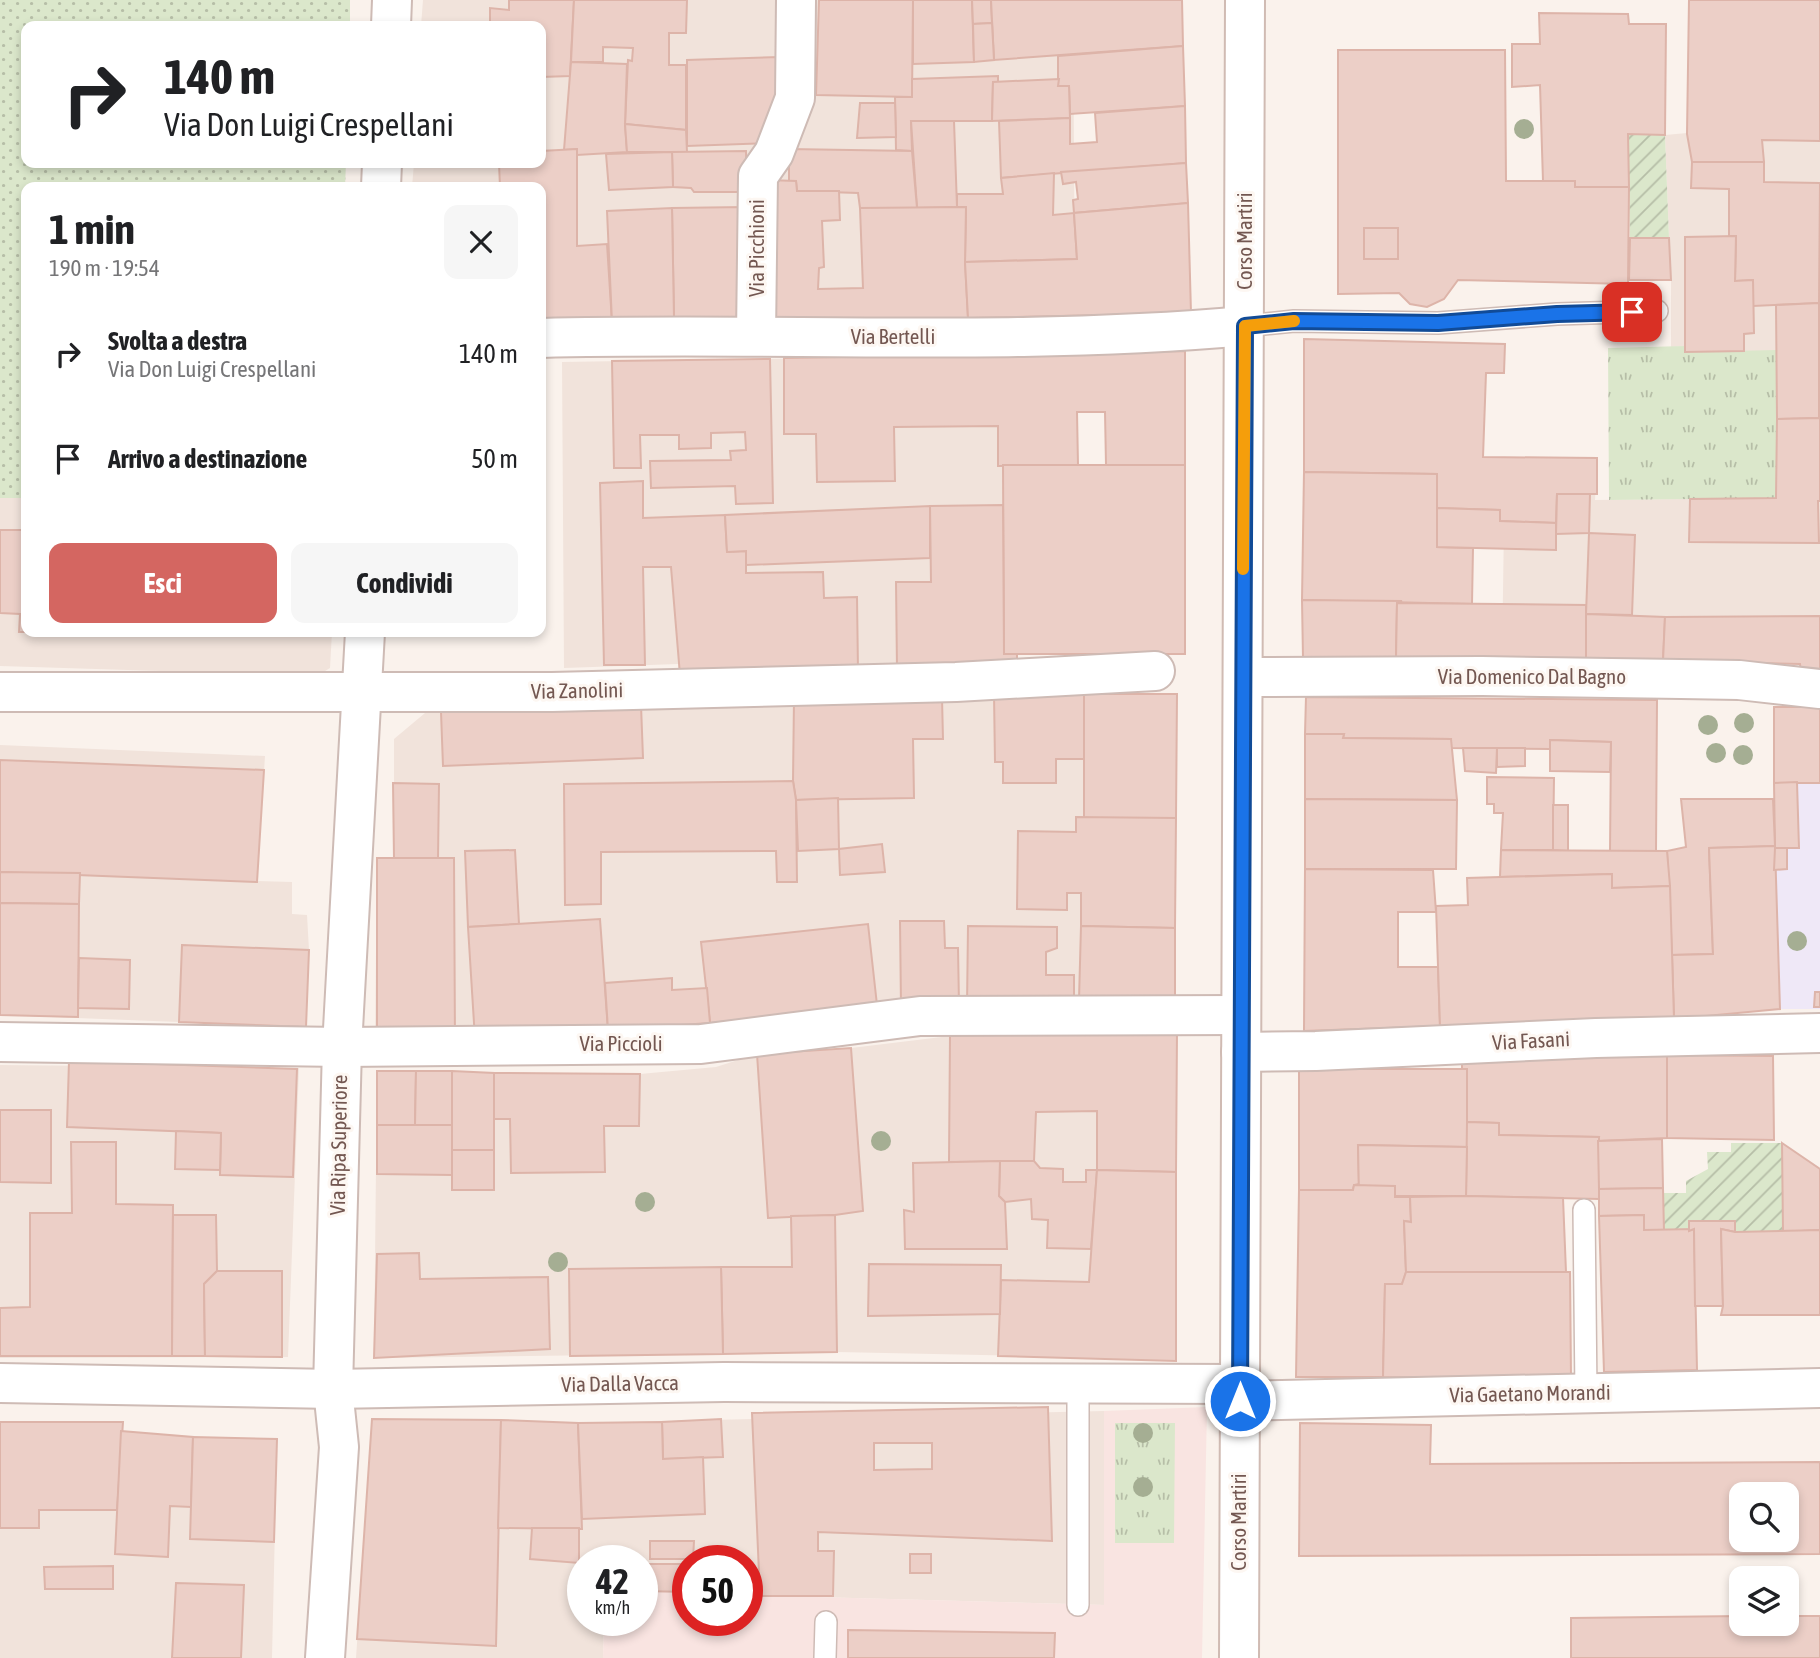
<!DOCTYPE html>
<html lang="it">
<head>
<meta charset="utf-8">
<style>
	body { margin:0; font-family:"Asap Condensed",sans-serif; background:#f6f6f6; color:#202124; height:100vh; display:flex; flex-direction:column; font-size:26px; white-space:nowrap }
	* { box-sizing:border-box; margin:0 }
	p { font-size:23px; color:#757577 }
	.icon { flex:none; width:38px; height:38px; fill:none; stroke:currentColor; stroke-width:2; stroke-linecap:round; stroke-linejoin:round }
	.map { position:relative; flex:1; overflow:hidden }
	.sheet { position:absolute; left:21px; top:182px; width:525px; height:455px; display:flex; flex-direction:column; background:#fff; border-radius:14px; box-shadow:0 4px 10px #0003 }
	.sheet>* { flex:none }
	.guide { position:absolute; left:21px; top:21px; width:525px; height:147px; border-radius:14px; box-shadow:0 4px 10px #0003; background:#fff; color:#202124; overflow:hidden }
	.tools { position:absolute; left:1729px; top:1482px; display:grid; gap:14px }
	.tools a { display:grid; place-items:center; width:70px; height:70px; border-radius:14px; background:#fff; box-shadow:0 4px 10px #0003; font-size:35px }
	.speed { position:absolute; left:567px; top:1545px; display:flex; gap:14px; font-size:35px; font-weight:700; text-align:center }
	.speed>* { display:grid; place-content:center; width:91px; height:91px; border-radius:50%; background:#fff; box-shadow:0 4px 10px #0003; line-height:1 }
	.speed small { font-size:18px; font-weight:400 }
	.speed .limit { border:10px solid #d22; background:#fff; color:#111 }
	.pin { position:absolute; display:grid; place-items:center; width:60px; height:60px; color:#fff; margin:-30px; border-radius:14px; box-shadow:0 4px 10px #0006 }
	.me { position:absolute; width:77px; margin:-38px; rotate:0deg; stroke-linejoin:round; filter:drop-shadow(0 0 5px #0008) }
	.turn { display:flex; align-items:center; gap:24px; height:147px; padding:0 28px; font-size:32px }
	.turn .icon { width:91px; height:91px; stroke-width:2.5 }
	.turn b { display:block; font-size:49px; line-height:60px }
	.round { display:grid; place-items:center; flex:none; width:74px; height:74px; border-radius:14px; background:#f6f6f6 }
	.headline { display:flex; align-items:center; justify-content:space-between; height:119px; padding:0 28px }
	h1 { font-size:42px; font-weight:700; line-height:52px }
	.button { display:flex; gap:14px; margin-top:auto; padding:14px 28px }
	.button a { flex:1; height:80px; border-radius:14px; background:#d46661; color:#fff; font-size:28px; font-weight:700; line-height:80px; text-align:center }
	.button a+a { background:#f6f6f6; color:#202124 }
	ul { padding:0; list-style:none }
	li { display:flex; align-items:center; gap:21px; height:105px; padding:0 28px }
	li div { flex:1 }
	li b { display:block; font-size:26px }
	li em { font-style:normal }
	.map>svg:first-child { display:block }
</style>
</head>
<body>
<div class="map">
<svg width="1820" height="1658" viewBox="0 0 1820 1658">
	<defs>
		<pattern id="grass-tufts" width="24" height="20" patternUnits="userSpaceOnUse" patternTransform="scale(1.75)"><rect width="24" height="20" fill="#dbe7cb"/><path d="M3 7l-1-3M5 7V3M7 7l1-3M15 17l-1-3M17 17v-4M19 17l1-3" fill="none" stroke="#b6bea7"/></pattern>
		<pattern id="park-dots" width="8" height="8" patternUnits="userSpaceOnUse" patternTransform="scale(1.75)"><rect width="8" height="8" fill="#dbe7cb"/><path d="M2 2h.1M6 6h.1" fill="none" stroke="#b6bea7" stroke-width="1.8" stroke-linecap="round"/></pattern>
		<pattern id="garden-furrows" width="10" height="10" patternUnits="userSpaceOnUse" patternTransform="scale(1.75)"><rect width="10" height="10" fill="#dbe7cb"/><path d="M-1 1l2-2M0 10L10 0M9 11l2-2" fill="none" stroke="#b6bea7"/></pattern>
	</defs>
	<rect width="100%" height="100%" fill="#faf2ec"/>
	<g fill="#f1e3db">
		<path d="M423,0H1073L1075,315L541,324V187H412L414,163H541V26H421Z"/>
		<path d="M1689,0H1820V672H1801L1799,664L1502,659L1505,457L1597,458L1595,500L1776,498V351L1685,352V346L1671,347V281L1629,280L1630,238L1669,237L1665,135L1687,133Z"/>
		<path d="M1075,354L1080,653L1017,654L897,669L896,663L859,664L858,671L680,675L678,664L564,668L562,362Z"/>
		<path d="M0,498H26V632H332L330,668L317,676L0,666Z"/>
		<path d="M1090,693L1079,1000L877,1005L710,1023L375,1044L377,858H394V739L425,713L794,699Z"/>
		<path d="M0,745L265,756L257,881L292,882V914L307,915L309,950L306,1027L0,1015Z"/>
		<path d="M950,1036L1097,1111V1170L1085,1357L837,1352L374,1358L377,1071L640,1074L716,1067L757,1054L851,1048Z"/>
		<path d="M0,1065L299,1068L288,1357L0,1358Z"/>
		<path d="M1104,1411L1105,1605L747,1595V1561H688V1592L642,1591V1561H583V1620L604,1621L603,1658H356L372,1419L578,1423Z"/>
		<path d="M0,1422H123L122,1431L193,1437L277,1439L272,1658H0Z"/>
	</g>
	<path fill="#f9e4e1" d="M1207,1407L1202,1658H603L604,1621L642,1620V1591L688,1592V1620H747V1595L1104,1605V1411Z"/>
	<path fill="#efe8f7" d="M1774,707H1820V1009H1780L1774,870Z"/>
	<g fill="url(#grass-tufts)">
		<path d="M1685,346L1686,352L1776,350V498L1609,500L1608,348Z"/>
		<path d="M1115,1423H1175L1174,1543H1115Z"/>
	</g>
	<path fill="url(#park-dots)" d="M0,0H350V26H26V163H346L345,187H26V498H0Z"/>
	<g fill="url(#garden-furrows)">
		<path d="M1628,134L1665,135L1669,238H1630Z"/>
		<path d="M1731,1143H1782L1783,1232H1735L1734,1221H1689V1231H1664V1193H1686V1181L1708,1169L1707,1152H1731Z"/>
	</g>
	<g fill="#eccfc7" stroke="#ddb4a9" stroke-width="2" fill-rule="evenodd">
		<path d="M509,0H574L570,76L541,77V26H490V8L509,10Z"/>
		<path d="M574,0H687L686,33H669V65H686V130L625,124L628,60L632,61L633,48L603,47V62H571Z"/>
		<path d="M819,0H913L912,97L816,95Z"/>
		<path d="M913,0H972L974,62L913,64Z"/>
		<path d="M972,0H991L992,23L973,24Z"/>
		<path d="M991,0H1182L1183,46L994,60Z"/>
		<path d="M1689,0H1820V141L1762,140L1764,162H1692L1687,134Z"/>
		<path d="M1539,13L1628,14L1629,24H1666L1665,135L1628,134L1629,187H1575V181H1543L1540,85L1512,87V44H1540Z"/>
		<path d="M992,23L994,60L974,62L973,24Z"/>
		<path d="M1183,46L1185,106L1070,114L1069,86H1058V56Z"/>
		<path d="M1338,50H1505L1506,181H1575V187H1629L1628,284L1458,280L1444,299L1427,307L1410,304L1399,293L1338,294Z"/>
		<path d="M780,57L782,82L769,143L687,146V60Z"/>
		<path d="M571,62L627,64L625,124L627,152L577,155V149L564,150Z"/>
		<path d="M998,76V82H993L992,121H911L912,151L896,150L895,97H912V79Z"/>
		<path d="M1059,79L1058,86H1069L1070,118L992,121L993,82Z"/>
		<path d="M860,103H895L896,137L857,138Z"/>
		<path d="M1185,106L1186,163L1001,178L999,121L1070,118V144L1097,142L1095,113Z"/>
		<path d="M911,121H954L957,207L917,208Z"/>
		<path d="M625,124L686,130L687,152H627Z"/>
		<path d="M577,149V246L607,244L612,322L541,324V187H500L499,163H541V151Z"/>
		<path d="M789,149L912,151L917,208H860L858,193L797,191L796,181H789Z"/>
		<path d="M746,151L747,192H694L691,188L673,187L672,152Z"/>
		<path d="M672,152L673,187L609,190L606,154Z"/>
		<path d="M1692,162H1764V182L1820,183L1819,303L1753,306V280L1735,281L1736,236H1729V189L1691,188Z"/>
		<path d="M1186,163L1188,203L1074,213L1073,200L1078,199L1076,182L1063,184L1061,172Z"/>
		<path d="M1054,173L1053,215L1074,213L1077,259L965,262L966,207H957V194H1003L1001,178Z"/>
		<path d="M768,180L796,181L797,191H839L840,220L822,221L824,267L819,268L818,289L863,288L860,208L966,207L965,262L968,318L769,321Z"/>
		<path d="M1188,203L1191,313L968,318L965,262L1077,259L1074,213Z"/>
		<path d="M745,207L744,318H674L672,208Z"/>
		<path d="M672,208L674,318L612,322L607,211Z"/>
		<rect x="1364" y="228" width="34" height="31"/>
		<path d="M1736,236L1735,281L1753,280L1754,333L1744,334V351L1685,352V237Z"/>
		<path d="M1630,238H1669L1671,280H1629Z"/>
		<path d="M1819,303V418L1777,419L1776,305Z"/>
		<path d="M1304,339L1505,344L1504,373H1486L1483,457L1597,458V494H1557L1556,523L1500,521V510L1437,508V474L1304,472Z"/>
		<path d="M1185,351V465H1106L1105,412H1077L1078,465L998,466V426L894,427L895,481L817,482L816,434H784V358Z"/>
		<path d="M770,359L773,503L736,504L735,486L651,488L650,461L731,460L730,451L746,450L745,432L711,433V448L679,449V435H640L641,468H614L612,361Z"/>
		<path d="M1819,412H1820V501H1818L1819,543L1689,542L1690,499L1776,498L1777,419L1819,418Z"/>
		<path d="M1003,465H1185V654H1004Z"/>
		<path d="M1304,472L1437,474V547L1473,548L1472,604L1302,600Z"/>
		<path d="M643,481V518L725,515L727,552L746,551V573L823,572L824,598L857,597L858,671L680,675L671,567H643L645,665H604L600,483Z"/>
		<path d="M1557,494H1590L1589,533L1556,534Z"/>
		<path d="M1003,505L1004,654H1017V667L897,669L896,582H931L930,506Z"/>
		<path d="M930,506V558L746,565V551L727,552L725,515Z"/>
		<path d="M1437,508L1500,510V521L1556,523V550L1437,547Z"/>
		<path d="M0,530H26V632H19L20,614L0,613Z"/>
		<path d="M1589,533L1635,535L1632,615L1586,614Z"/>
		<path d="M1302,600L1402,601L1397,603L1396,657L1303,658Z"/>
		<path d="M1397,603L1586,605V659L1396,657Z"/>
		<path d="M1586,614L1665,617L1663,661L1586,659Z"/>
		<path d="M1820,616V672H1801L1800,664L1663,661L1665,617Z"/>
		<path d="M994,694H1084V759H1056V783H1003V762H995Z"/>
		<path d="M1084,694H1177L1176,818H1084Z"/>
		<path d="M1306,697L1657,700L1656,851L1610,852L1611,742L1550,740V749L1450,748L1451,739L1343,738L1344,734H1305Z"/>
		<path d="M942,698L943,739H913L914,798L796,800L793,781L794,699Z"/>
		<path d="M641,705L643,758L443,766L441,712Z"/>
		<rect x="1774" y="707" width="46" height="76"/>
		<path d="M1305,734H1344L1343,738L1451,739L1457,800L1305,799Z"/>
		<path d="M1550,740L1611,742L1610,772L1550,771Z"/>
		<path d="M1463,748H1497L1496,773L1465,771Z"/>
		<path d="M1497,748H1525V766L1497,767Z"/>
		<path d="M0,760L264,770L257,882L0,872Z"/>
		<path d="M1487,777L1554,778L1553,850H1501L1503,813H1494V804H1487Z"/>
		<path d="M793,781L796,800L797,882H777L776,851L601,852V904L565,905L564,784Z"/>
		<path d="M1797,782L1799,848H1775L1774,783Z"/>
		<path d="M393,783L439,784L438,859L394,858Z"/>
		<path d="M838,798L839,849L798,851L796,800Z"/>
		<path d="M1305,799L1457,800L1456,869H1305Z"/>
		<path d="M1681,799H1773L1775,846L1709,848L1713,954L1672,955L1667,851L1686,847Z"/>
		<path d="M1553,805H1568V851L1553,850Z"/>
		<path d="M1076,817L1176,818L1175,928L1081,926V893H1067V910L1017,909L1018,831L1076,832Z"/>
		<path d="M882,844L885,872L840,875L839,849Z"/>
		<path d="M1775,846L1780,1009L1674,1019L1672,955L1713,954L1709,848Z"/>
		<path d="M1775,848H1787V869L1774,870Z"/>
		<path d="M515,850L519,924L468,927L465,851Z"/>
		<path d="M1501,850L1667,851L1670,886L1612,888V874L1500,877Z"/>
		<path d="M377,858H454L455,1044H377Z"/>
		<path d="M1305,869L1433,870L1436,912H1398V967H1438L1440,1026L1304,1031Z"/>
		<path d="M0,872L80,873L79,904L0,903Z"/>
		<path d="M1612,874V888L1670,886L1674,1019L1440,1026L1436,906L1468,905L1467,878Z"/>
		<path d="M0,903L79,904L78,1017L0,1015Z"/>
		<path d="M600,919L608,1030L475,1039L468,927Z"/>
		<path d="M900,921H944L945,948H958L959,1005L901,1006Z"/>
		<path d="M868,924L877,1005L710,1023L701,942Z"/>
		<path d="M968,926L1057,927V948L1046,952V975H1074V1006H967Z"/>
		<path d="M1081,926L1175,928V1002L1079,1000Z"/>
		<path d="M182,945L309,950L306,1027L179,1022Z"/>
		<path d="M79,958L130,960L129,1009L78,1008Z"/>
		<path d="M672,978V990L707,988L710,1023L608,1030L605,983Z"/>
		<path d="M1815,992H1820V1007H1814Z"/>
		<path d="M1177,1031L1176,1172L1097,1170V1111L1036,1112L1034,1161L949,1162L950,1036Z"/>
		<path d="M851,1048L863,1211L835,1215L768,1218L757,1054Z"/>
		<path d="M1667,1055L1773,1056L1774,1140L1667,1138Z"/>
		<path d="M1667,1055V1138L1598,1141L1599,1137L1499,1135V1123L1467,1122V1069H1462V1058Z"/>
		<path d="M69,1061L297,1069L293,1177L220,1175L221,1133L67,1127Z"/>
		<path d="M1299,1069H1467V1147L1358,1145L1359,1184L1354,1185L1353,1190H1299Z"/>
		<path d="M377,1071H416L415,1125H377Z"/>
		<path d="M416,1071H452V1125H415Z"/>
		<path d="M452,1071L494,1073V1150H452Z"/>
		<path d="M494,1073L640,1074L639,1126H604L605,1172L511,1173L510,1119H494Z"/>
		<path d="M0,1110H51V1183L0,1182Z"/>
		<path d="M1467,1122L1499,1123V1135L1599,1137V1199L1466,1196Z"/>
		<path d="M377,1125H452V1175L377,1174Z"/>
		<path d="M176,1131L221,1133L220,1170L175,1169Z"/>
		<path d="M1662,1139L1663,1188L1599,1189L1598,1141Z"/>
		<path d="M71,1142H116V1204L173,1205L172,1356H0V1308L30,1307V1213H72Z"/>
		<path d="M1782,1143L1820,1169V1230L1783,1232Z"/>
		<path d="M1358,1145L1467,1147L1466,1196H1359Z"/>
		<rect x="452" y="1150" width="42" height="40"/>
		<path d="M1000,1161H1034L1040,1168L1063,1169V1182H1086V1170H1097L1091,1249L1047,1248L1048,1220L1032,1219L1031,1199L1005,1202L999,1196Z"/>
		<path d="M1000,1161L999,1196L1005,1202L1007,1249H905L904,1210L914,1212L913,1163Z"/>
		<path d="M1097,1170L1176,1172V1361L998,1356L1001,1280L1089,1282Z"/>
		<path d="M1354,1185L1395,1186V1197H1410L1411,1222L1404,1221L1406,1272L1402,1284H1385L1383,1377H1296L1299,1190H1353Z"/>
		<path d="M1663,1188L1664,1231L1644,1230V1215L1599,1216V1189Z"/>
		<path d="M1466,1196L1563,1198L1566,1272H1406L1404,1221L1411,1222L1410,1197Z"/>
		<path d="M173,1215H216L217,1271L204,1284L205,1356H172Z"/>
		<path d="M835,1215L837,1352L723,1354L721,1267H792L791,1216Z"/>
		<path d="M1644,1215V1230L1694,1229L1697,1370L1604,1372L1599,1216Z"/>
		<path d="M1689,1221H1735V1232L1721,1229L1723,1306H1695L1694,1229L1689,1231Z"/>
		<path d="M1721,1229L1735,1232L1820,1230V1315H1721L1723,1306Z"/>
		<path d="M419,1253L420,1279L548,1277L550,1349L374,1358L377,1254Z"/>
		<path d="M869,1264L1001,1265L1000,1314L868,1316Z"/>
		<path d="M721,1267L723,1354L570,1356L569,1269Z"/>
		<path d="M217,1271H282V1357L205,1356L204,1284Z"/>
		<path d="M1406,1272H1570L1571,1378L1383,1377L1385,1284H1402Z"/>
		<path d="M1048,1407L1052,1541L818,1532V1551H834L833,1596H760L752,1413ZM874,1443H932V1469L874,1470Z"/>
		<path d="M372,1419L501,1420L496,1646L357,1639Z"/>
		<path d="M721,1419L723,1457L663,1459L662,1422Z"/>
		<path d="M501,1420L578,1423L582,1529L498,1528Z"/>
		<path d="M0,1422H123L117,1510H39V1528H0Z"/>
		<path d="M662,1422L663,1459L703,1457L705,1514L582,1519L578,1423Z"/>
		<path d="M1300,1423L1431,1425L1430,1464L1820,1462V1554L1299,1556ZM1741,1494H1787V1540H1741Z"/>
		<path d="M121,1431L193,1437L191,1507L170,1506L168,1557L115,1554Z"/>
		<path d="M193,1437L277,1439L274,1542L190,1539Z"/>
		<path d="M532,1528H579V1563L530,1559Z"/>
		<path d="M650,1541H694L693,1559H650Z"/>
		<rect x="910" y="1554" width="21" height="19"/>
		<path d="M642,1564H688V1592L642,1591Z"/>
		<path d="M113,1566V1589H45L44,1567Z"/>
		<path d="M176,1583L244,1585L241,1658H172Z"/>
		<path d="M1741,1616V1624H1787V1616H1820V1658H1571V1618Z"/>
		<path d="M848,1630L1055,1633L1054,1658H848Z"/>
	</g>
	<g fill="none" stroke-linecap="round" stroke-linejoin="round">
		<defs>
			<g id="lane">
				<path d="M1245,326L1294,321L1438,323L1557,314L1657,311"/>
				<path d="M1584,1210L1586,1393"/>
				<path d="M1078,1383V1605"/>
				<path d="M825,1658L826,1622"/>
			</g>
			<g id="street">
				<path d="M391,26L392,0"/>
				<path d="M381,187L382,163"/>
				<path d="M756,336L758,176L774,153L795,98L796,0"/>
				<path d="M541,338C775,332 1011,347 1245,326"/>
				<path d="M1243,677L1482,676L1681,679L1739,680L1820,689"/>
				<path d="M0,692H552L956,682L1155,671"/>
				<path d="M0,1042L342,1047L701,1044L920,1016L1241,1015"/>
				<path d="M1241,1052L1316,1051L1596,1038L1820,1033"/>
				<path d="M0,1383L333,1389L724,1382L1240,1384"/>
				<path d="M1240,1401L1820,1388"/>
				<path d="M325,1658L339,1447L333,1389L342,1047L365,632"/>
			</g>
			<path id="secondary" d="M1239,1658L1245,0"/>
		</defs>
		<use href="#lane" stroke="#cebbb5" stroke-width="24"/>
		<use href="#street" stroke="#cebbb5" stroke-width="42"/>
		<use href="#secondary" stroke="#d0bbb3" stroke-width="42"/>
		<use href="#lane" stroke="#fff" stroke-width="21"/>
		<use href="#street" stroke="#fff" stroke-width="38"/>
		<use href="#secondary" stroke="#fff" stroke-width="38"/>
	</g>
	<g fill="#a5ae93">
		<circle cx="1524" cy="129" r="10"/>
		<circle cx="1744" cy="723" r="10"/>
		<circle cx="1708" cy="725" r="10"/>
		<circle cx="1716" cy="753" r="10"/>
		<circle cx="1743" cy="755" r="10"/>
		<circle cx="1797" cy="941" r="10"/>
		<circle cx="881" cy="1141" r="10"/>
		<circle cx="645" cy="1202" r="10"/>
		<circle cx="558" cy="1262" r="10"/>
		<circle cx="1143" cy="1433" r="10"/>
		<circle cx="1143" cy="1487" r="10"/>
	</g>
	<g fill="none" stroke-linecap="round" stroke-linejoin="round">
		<defs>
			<path id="route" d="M1240,1401L1245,326L1294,321L1438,323L1557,314L1632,312"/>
		</defs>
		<use href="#route" stroke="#114b97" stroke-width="18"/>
		<use href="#route" stroke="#1a73e8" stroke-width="12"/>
		<path stroke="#f59e0b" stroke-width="12" d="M1243,569L1245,326L1294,321"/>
	</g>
	<g text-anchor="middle" stroke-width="6" stroke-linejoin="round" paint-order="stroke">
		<g font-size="21" fill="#735751" stroke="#fdf7f2">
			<text transform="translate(1245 241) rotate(-90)" y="7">Corso Martiri</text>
			<text transform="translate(757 248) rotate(-90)" y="7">Via Picchioni</text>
			<text x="893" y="344">Via Bertelli</text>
			<text x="1532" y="684">Via Domenico Dal Bagno</text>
			<text transform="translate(577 691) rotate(-1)" y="7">Via Zanolini</text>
			<text transform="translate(1531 1041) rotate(-3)" y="7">Via Fasani</text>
			<text x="621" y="1051">Via Piccioli</text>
			<text transform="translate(339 1145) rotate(-89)" y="7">Via Ripa Superiore</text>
			<text transform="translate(620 1384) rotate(-1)" y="7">Via Dalla Vacca</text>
			<text transform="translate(1530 1394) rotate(-1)" y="7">Via Gaetano Morandi</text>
			<text transform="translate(1239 1522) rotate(-90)" y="7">Corso Martiri</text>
		</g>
	</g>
</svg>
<div class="tools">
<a><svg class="icon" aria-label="search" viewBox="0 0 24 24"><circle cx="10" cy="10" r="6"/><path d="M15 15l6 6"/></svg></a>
<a><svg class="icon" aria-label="layers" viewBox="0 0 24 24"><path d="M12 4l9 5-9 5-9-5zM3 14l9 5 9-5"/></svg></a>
</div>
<div class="speed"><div>42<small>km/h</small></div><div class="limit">50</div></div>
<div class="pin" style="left:1632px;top:312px;background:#d93025"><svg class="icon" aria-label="arrive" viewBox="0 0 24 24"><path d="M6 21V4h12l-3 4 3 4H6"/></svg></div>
<svg class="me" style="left:1240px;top:1401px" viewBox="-20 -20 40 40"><circle r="17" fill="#1a73e8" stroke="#fff" stroke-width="3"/><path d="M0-11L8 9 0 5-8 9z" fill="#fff"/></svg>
<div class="guide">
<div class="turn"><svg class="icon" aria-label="right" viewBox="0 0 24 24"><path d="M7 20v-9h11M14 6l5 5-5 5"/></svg><div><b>140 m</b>Via Don Luigi Crespellani</div></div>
</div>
<section class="sheet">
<div class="headline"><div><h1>1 min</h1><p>190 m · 19:54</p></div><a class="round"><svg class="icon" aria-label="close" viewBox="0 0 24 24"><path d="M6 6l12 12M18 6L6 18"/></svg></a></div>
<ul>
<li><svg class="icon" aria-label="right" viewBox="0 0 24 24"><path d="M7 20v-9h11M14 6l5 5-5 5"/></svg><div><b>Svolta a destra</b><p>Via Don Luigi Crespellani</p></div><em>140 m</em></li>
<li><svg class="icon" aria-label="arrive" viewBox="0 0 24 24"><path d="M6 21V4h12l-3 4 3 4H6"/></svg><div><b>Arrivo a destinazione</b></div><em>50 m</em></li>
</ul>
<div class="button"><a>Esci</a><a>Condividi</a></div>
</section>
</div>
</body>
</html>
